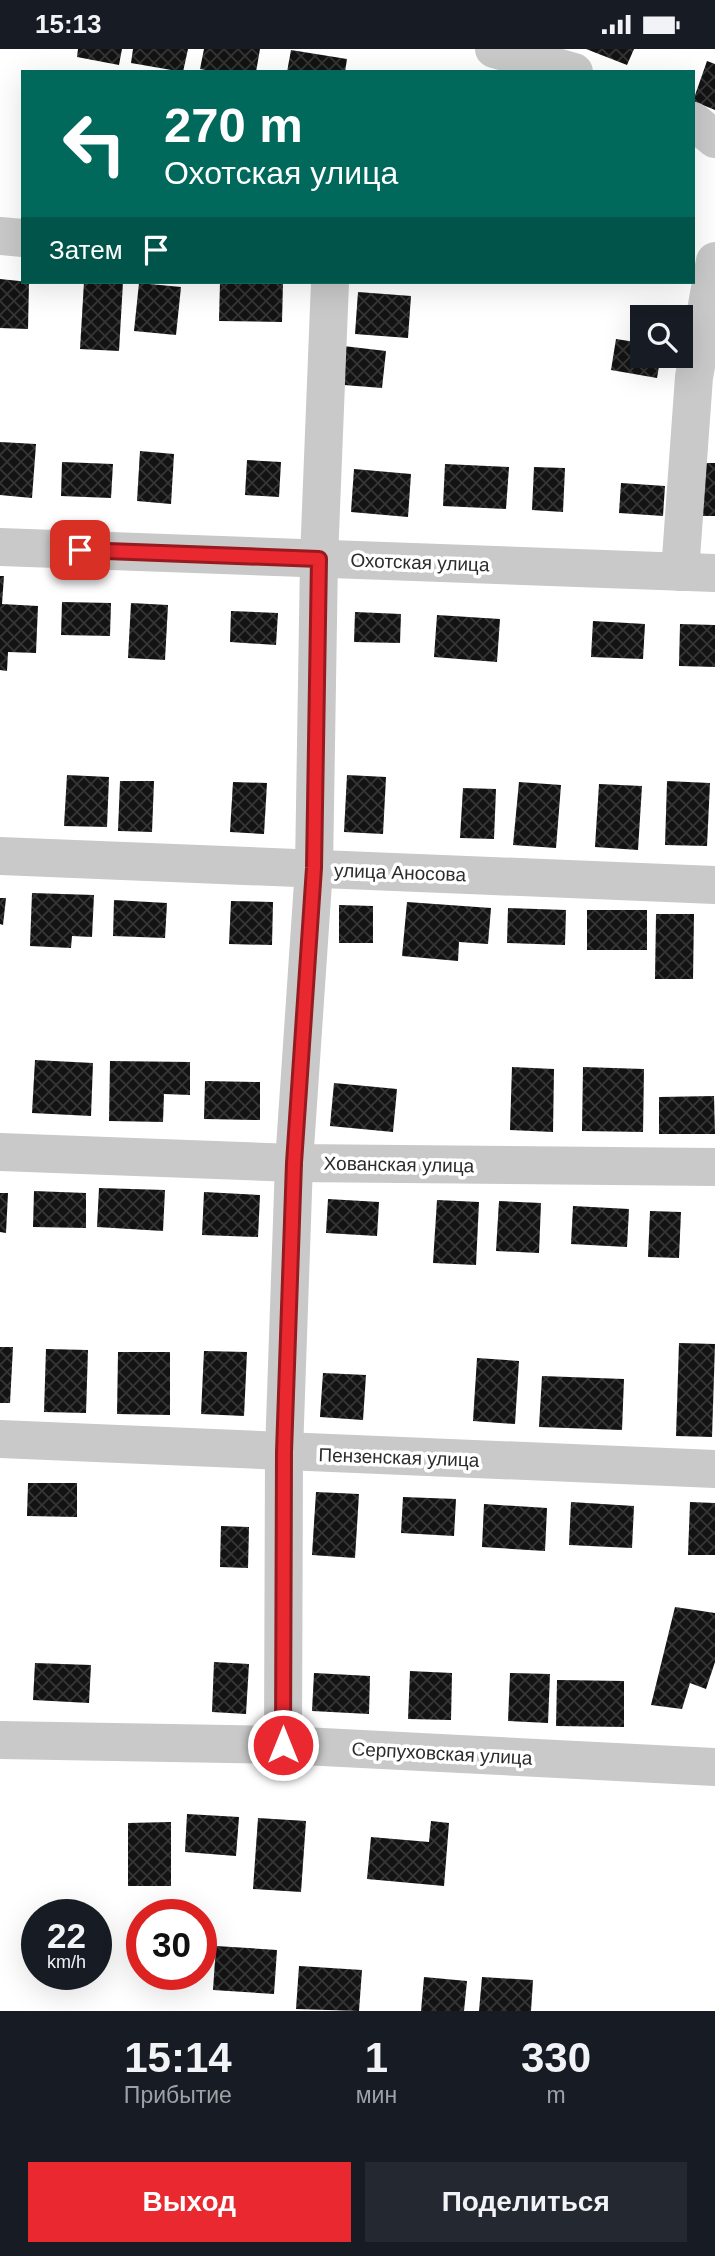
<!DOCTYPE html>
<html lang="ru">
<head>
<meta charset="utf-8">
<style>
	body { margin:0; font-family:Arial,sans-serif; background:#242831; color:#f1f3f6; height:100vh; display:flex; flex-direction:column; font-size:26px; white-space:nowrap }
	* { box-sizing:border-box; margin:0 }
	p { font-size:23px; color:#9ea1a6 }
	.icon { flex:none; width:38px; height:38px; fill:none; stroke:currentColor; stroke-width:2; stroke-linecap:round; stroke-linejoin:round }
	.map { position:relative; height:1962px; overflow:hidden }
	.panel { display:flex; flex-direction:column; background:#171b24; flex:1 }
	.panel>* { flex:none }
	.hud { position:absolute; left:21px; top:21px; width:674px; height:214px; border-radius:0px; box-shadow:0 7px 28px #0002; background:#00695c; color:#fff; overflow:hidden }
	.controls { position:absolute; left:630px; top:256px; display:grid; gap:14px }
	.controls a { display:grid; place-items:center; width:63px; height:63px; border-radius:0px; background:#171b24; box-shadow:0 7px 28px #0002; font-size:35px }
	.speed { position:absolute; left:21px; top:1850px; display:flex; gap:14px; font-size:35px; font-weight:700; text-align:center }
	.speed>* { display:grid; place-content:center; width:91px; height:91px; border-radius:50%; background:#171b24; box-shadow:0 7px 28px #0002; line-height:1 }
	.speed small { font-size:18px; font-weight:400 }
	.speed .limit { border:10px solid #d22; background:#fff; color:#111 }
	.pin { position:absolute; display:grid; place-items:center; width:60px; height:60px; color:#fff; margin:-30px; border-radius:14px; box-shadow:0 4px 10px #0006 }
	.me { position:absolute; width:77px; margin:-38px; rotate:0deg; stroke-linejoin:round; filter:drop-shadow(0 0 5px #0008) }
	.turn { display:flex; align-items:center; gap:24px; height:147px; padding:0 28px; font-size:32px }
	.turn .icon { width:91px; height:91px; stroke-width:2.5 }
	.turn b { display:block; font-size:49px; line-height:60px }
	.then { display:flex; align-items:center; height:66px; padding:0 28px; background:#0003; gap:14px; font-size:26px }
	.eta { display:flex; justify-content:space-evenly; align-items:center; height:119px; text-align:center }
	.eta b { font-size:42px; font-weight:600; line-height:49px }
	.action { display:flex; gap:14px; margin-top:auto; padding:14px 28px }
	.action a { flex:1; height:80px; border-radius:0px; background:#e92830; color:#fff; font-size:28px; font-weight:600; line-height:80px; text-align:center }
	.action a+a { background:#242831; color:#f1f3f6 }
	.status { display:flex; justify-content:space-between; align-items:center; height:49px; padding:0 35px; background:#171b24; direction:ltr }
	.status svg { height:19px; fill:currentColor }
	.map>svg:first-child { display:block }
</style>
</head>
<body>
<div class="status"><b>15:13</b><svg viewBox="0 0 49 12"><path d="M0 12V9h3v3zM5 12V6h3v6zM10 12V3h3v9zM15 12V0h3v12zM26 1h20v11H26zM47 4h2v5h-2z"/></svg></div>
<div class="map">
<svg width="715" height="1962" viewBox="0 0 715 1962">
	<defs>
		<pattern id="building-cross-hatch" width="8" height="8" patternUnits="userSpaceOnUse" patternTransform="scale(1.75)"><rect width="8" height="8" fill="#131313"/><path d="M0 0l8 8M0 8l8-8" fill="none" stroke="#363636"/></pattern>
	</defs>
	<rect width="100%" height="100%" fill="#fff"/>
	<g fill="url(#building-cross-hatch)">
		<path d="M78,0H122L119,16L77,8Z"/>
		<path d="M133,0H188L183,23L131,14Z"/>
		<path d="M204,0H260L256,23H216L200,20Z"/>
		<path d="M586,0H634L627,16Z"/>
		<path d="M291,1L347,10L345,23H287Z"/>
		<path d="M707,12L715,15V61L693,52Z"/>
		<path d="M0,230L29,233L28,280L0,279Z"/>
		<path d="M84,233H123L119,302L80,300Z"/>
		<path d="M220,233H283L282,273L219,272Z"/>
		<path d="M139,234L181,238L176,286L134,282Z"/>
		<path d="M358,243L411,247L408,289L355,285Z"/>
		<path d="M616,290L642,294V306H661L657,329L611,321Z"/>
		<path d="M335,296L386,302L382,339L331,335Z"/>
		<path d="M0,393L36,395L32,449L0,446Z"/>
		<path d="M140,402L174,405L171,455L137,452Z"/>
		<path d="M247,411L281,413L279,448L245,446Z"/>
		<path d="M62,413L113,415L111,449L61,447Z"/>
		<path d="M702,414H715V467H700Z"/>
		<path d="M445,415L509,418L506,460L443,457Z"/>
		<path d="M534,418L565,419L563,463L532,461Z"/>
		<path d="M354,420L411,425L408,468L351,463Z"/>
		<path d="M621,434L665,437L663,467L619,464Z"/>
		<path d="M0,527H4L2,555L38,557L36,604L8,603L7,622L0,621Z"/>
		<path d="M62,553L111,554L110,587L61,586Z"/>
		<path d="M131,554L168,556L165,611L128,609Z"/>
		<path d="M231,562L278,564L276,596L230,593Z"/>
		<path d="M355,563L401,565L400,594L354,593Z"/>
		<path d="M437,566L500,570L497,613L434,608Z"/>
		<path d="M593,572L645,575L643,610L591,608Z"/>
		<path d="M680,575L715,576V618L679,617Z"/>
		<path d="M67,726L109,728L107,778L64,777Z"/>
		<path d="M347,726L386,728L383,785L344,783Z"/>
		<path d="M120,732H154L152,783L118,782Z"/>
		<path d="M667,732L710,734L707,797L665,796Z"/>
		<path d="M233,733L267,734L264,785L230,783Z"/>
		<path d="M519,733L561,736L556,799L513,796Z"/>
		<path d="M599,735L642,737L638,801L595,798Z"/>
		<path d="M463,739L496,740L494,790L460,789Z"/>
		<path d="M32,844L94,846L92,888L72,887L71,899L30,897Z"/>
		<path d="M0,849H6L3,876L0,875Z"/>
		<path d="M114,851L167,854L165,889L113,887Z"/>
		<path d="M231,852L273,853L272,896L229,895Z"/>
		<path d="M407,853L491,859L488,895L459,893L458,912L402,907Z"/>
		<path d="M339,856L373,857V894H339Z"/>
		<path d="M508,859L566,861L565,896L507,894Z"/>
		<rect x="587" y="861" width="60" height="40"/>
		<path d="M656,865H694L693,930H655Z"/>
		<path d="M35,1011L93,1014L91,1067L32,1064Z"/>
		<path d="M110,1012L190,1013V1046L164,1045L163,1073L109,1072Z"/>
		<path d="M512,1018L554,1020L553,1083L510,1081Z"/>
		<path d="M583,1018L644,1020L643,1083L582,1082Z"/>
		<path d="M205,1032L260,1033V1071L204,1070Z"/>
		<path d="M334,1034L397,1040L393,1083L330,1077Z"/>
		<path d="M714,1047L715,1085H659V1048Z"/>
		<path d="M99,1139L165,1141L163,1182L97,1178Z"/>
		<path d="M34,1142L86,1144V1179L33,1178Z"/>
		<path d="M204,1143L260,1146L258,1188L202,1186Z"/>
		<path d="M0,1144H8L6,1184L0,1183Z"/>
		<path d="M328,1150L379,1153L377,1187L326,1184Z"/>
		<path d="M437,1151L479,1153L476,1216L433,1214Z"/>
		<path d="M499,1152L541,1154L539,1204L496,1202Z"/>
		<path d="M573,1157L629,1160L627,1198L571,1195Z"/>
		<path d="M650,1162L681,1163L679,1209L648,1208Z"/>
		<path d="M679,1294L715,1295L712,1388L676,1387Z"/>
		<path d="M0,1298H13L10,1354H0Z"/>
		<path d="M46,1300L88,1301L86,1364L44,1363Z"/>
		<path d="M204,1302L247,1303L244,1367L201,1365Z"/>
		<path d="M118,1303H170V1366L117,1365Z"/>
		<path d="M477,1309L519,1312L515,1375L473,1372Z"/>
		<path d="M323,1324L366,1326L363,1371L320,1368Z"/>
		<path d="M542,1327L624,1330L622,1381L539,1378Z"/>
		<path d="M28,1434H77V1468L27,1467Z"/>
		<path d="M316,1443L359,1445L355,1509L312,1506Z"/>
		<path d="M403,1448L456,1450L454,1487L401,1484Z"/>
		<path d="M571,1453L634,1457L632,1499L569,1496Z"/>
		<path d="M690,1453L715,1454V1506H688Z"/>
		<path d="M484,1455L547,1459L545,1502L482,1498Z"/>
		<path d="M221,1477L249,1478L248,1519L220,1518Z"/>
		<path d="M675,1558L715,1564V1613L706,1640L690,1634L682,1660L651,1656Z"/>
		<path d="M214,1613L249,1615L246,1665L212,1663Z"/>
		<path d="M35,1614L91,1616L89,1654L33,1651Z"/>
		<path d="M410,1622L452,1624L451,1671L408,1670Z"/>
		<path d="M314,1624L370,1627L369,1665L312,1662Z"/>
		<path d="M510,1624L550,1625L548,1674L508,1672Z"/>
		<path d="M557,1631L624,1632V1678L556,1677Z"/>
		<path d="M187,1765L239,1768L236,1807L185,1803Z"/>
		<path d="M258,1769L306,1772L301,1843L253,1840Z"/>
		<path d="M431,1772L449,1774L444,1837L367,1830L371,1788L429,1793Z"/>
		<path d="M171,1773V1837H128V1774Z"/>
		<path d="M216,1897L277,1901L274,1945L213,1941Z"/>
		<path d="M299,1917L362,1921L359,1962L296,1960Z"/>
		<path d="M424,1928L467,1932L464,1962H421Z"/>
		<path d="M482,1928L533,1931L531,1962H479Z"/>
	</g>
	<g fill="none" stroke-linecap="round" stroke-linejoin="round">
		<g stroke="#c9c9c9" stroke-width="38">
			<path d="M494,0L574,23"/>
			<path d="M693,72L715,90"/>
			<path d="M0,187L23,189"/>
			<path d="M0,498L715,524"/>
			<path d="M680,523L694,328L715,212"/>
			<path d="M0,807L715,836"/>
			<path d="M0,1103L294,1114L715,1118"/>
			<path d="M0,1390L715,1420"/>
			<path d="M0,1691L283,1696L715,1718"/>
			<path d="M283,1696L284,1403L294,1114L314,819L319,510L330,233"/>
		</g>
	</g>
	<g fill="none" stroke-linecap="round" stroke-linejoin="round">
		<defs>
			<path id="route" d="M80,501L319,510L314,819L294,1114L284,1403L283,1696"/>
		</defs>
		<use href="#route" stroke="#971a1f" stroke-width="18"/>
		<use href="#route" stroke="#e92830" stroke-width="12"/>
	</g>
	<g text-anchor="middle" stroke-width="7" stroke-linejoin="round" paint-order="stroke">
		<g font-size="19" fill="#2c2c2c" stroke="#fff">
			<text transform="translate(420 513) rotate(2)" y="7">Охотская улица</text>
			<text transform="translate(400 823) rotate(2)" y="7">улица Аносова</text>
			<text transform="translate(399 1115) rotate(1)" y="7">Хованская улица</text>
			<text transform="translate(399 1408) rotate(2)" y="7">Пензенская улица</text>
			<text transform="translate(442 1704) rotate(3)" y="7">Серпуховская улица</text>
		</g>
	</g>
</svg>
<div class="controls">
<a><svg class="icon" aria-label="search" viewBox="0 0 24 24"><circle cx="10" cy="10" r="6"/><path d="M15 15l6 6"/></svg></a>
</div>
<div class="speed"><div>22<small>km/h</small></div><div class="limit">30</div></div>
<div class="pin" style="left:80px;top:501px;background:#d93025"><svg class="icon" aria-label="arrive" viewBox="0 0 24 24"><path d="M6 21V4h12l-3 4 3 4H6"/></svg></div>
<svg class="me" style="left:283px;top:1696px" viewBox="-20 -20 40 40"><circle r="17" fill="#e92830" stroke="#fff" stroke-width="3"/><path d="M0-11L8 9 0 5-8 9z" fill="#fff"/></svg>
<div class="hud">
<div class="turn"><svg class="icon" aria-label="left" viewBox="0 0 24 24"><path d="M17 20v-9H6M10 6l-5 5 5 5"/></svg><div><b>270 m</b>Охотская улица</div></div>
<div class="then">Затем<svg class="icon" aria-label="arrive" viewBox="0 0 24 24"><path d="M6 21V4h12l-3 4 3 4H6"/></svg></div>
</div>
</div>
<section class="panel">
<div class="eta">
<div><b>15:14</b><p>Прибытие</p></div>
<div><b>1</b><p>мин</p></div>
<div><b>330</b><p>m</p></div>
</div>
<div class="action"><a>Выход</a><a>Поделиться</a></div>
</section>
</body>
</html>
